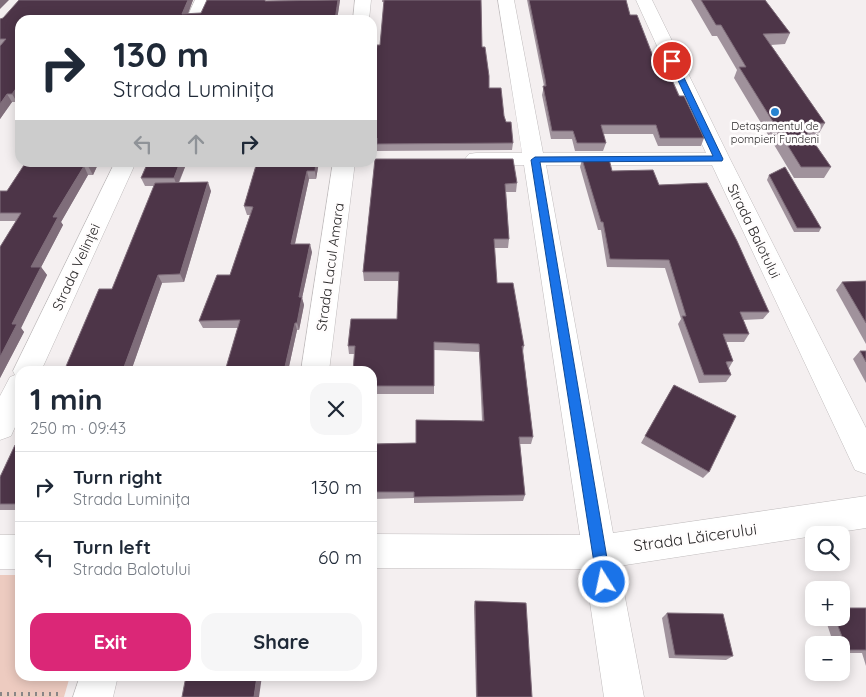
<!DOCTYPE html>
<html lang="en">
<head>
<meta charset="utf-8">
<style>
	body { margin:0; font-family:Quicksand,sans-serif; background:#f6f6f7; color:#1f2937; height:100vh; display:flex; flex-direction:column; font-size:19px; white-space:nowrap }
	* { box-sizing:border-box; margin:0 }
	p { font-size:16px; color:#747a83 }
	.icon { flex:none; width:28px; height:28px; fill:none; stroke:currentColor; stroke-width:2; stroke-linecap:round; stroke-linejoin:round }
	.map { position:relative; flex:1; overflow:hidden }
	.sheet { position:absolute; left:15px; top:366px; width:362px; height:315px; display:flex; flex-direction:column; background:#fff; border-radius:15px; box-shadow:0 2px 12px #0003 }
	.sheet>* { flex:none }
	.top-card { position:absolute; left:15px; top:15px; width:362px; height:152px; border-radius:15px; box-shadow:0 2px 12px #0003; background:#fff; color:#1f2937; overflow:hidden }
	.fabs { position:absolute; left:805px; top:526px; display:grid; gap:10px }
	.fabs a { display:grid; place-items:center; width:45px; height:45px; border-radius:10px; background:#fff; box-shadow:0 2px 12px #0003; font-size:25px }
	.pin { position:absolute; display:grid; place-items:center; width:42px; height:42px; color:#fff; margin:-21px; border:2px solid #fff; border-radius:50%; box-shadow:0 1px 5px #0007 }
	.me { position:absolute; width:55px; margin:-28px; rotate:350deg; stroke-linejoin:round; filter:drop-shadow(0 0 4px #0008) }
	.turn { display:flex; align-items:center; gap:18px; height:105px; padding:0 15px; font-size:22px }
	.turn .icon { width:65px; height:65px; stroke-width:2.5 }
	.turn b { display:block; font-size:35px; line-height:42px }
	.lanes { display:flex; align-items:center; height:48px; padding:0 15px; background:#0003; justify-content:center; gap:25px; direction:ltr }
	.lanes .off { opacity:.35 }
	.round { display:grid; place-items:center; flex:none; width:52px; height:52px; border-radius:15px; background:#f6f6f7 }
	.summary { display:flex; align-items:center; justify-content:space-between; height:85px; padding:0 15px }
	h1 { font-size:30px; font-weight:800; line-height:38px }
	.button { display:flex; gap:10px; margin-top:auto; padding:10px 15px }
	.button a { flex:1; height:58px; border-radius:15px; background:#db2777; color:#fff; font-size:20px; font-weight:800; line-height:58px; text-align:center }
	.button a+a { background:#f6f6f7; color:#1f2937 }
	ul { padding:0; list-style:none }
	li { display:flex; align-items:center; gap:15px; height:70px; padding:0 15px; border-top:1px solid #e0e1e3 }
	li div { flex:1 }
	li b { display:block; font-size:19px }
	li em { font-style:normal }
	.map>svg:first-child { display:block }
</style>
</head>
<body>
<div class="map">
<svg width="866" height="697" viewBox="0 0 866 697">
	<rect width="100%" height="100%" fill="#f4eff0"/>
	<path fill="#edcbc0" d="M0,575H20V676H70L64,697H0Z"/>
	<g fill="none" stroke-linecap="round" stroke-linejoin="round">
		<defs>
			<g id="minor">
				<path d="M195,0H211L202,20H186Z"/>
				<path d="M355,0H371L369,20H353Z"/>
				<path d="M498,0H514L543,153H706L636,0H652L730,159L866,428V474L855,470L712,165H546L613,533L866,496V528L619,566L644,697H604L585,569L372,568V534L580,535L524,165H476L469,164L465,159L469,154L476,153H522Z"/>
				<path d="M115,162H136L41,371H20V416L11,436L0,440V396L10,377L15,375L13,371Z"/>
				<path d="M333,162H355L329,371H301Z"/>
				<rect x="0" y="535" width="20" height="34"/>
				<path d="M80,676H118L113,697H73Z"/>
			</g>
		</defs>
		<use href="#minor" stroke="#c0bcbd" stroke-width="1"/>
		<path stroke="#8a8687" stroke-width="4" stroke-dasharray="2 5" stroke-linecap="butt" d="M0,694H62"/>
		<use href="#minor" fill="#fff" fill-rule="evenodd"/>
	</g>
	<g fill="#a0929c">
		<path d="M193,0L188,14L201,13L267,1L340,0L337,20H20L17,102H12L0,119V19Z"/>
		<path d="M382,0H481L482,47L489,88L504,116L513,143L512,150L377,151V145H372V86L380,45L384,2H382Z"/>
		<path d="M527,0H626L630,15L656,64L679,96L704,138L701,146H658L653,134H603L606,143L603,151H575L572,139H551L542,95L544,86Z"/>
		<path d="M691,0H765L790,33L785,44L771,45L825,123L818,135H809L831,167L824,178H794L734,78L737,70L717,36H712Z"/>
		<path d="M375,159L517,183L516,192H506L509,239L508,248H494L497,283L524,346L523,352L533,437L531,444H520L525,495L523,501L414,503V498L372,499V444L416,443L482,421L479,352L434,350V394H372V371L355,354H349L348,346L397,319L399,281H364L363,272Z"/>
		<path d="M582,159L612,171L659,185L769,312L763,319L743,320L749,334L744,342H726L733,361L729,368L731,375L726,382L699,383L678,324L681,319L665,268L607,267L601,230H598L580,167Z"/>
		<path d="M26,162H99L93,175H88L61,222L63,225L41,267L47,275L21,328L24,332L0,378V247L16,221H0V191H7Z"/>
		<path d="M148,162H187L179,183L211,191L184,282L162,283L131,371H64L112,289L154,186H145L141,178Z"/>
		<path d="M257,162H319L316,179H309L295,244L312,252L302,298L304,305L299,330H297L288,371H225L238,328H203L199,321L230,275L250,215H247L244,206Z"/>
		<path d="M769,175L821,228L819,232H794L767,180Z"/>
		<path d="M866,281V344L836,290L842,282Z"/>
		<path d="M860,351H866V383L853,359Z"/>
		<path d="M674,385L709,472L703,478L641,443Z"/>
		<path d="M20,445V510H0V477Z"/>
		<path d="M475,601L532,697H476L474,606Z"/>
		<path d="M866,608V666L862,653H841V645H834L825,618H841Z"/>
		<path d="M667,613L733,656L726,660L669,658L662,618Z"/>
	</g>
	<g fill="#7f6d7a">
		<path d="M0,0H9L0,9Z"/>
		<path d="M188,0H193L187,16L182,14Z"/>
		<path d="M338,0H340L337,20H335Z"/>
		<path d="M20,83V98L17,102L12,94Z"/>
		<path d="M7,94L12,102L0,119V104Z"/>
		<path d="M90,162H99L93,175L88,166Z"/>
		<path d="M180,162H187L177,186L174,178Z"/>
		<path d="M316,162H319L316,179L315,171Z"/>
		<path d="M84,166L88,175L61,222L63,225L37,275L31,267L53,217Z"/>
		<path d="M307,171L309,179L293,252L291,244Z"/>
		<path d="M208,182L211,191L184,282L180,274Z"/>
		<path d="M310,244L312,252L302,298L304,305L299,330L297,323L299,297Z"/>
		<path d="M41,267L47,275L21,328L24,332L0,378V357L12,324Z"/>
		<path d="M158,275L162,283L131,371H127L124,367Z"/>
		<path d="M295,323L297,330L288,371H284Z"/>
		<path d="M257,676H262L259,697H254Z"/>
	</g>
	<g fill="#4d3548" stroke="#7f6d7a">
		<path d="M19,0H188L182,14L201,13L207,0H265V1L338,0L335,20H219L221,16H171L169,20H20V83L12,94H7L0,104V46L6,39H0V19L3,18Z"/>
		<path d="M384,0H481L482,47H485L489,76V88H501L504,116L506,122H511L513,143L377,144V138H372V101L373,96H372V86L377,45H380Z"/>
		<path d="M529,0H626L630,15H637L656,64H665L679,96H684L704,138H660L656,125H601L606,143H577L573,131H552L543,86H546L545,79Z"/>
		<path d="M701,0H765L790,33L763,34L825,123L801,124L831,167H801L739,67H746L721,25H716Z"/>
		<path d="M375,159H513L517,183L505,184L509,239H494L497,283H513L524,346H522L533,437H519L525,495L414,497V492H372V444L416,443V420L484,421L479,344L434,342V386H372V371H353L355,346H348L351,319H397L399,272H363Z"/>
		<path d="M582,159H609L612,171L653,170L659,185L707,183L737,241L769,312H740L749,334H723L733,361L726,362L731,375H704L682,316H686L669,260L610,259L603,222H601Z"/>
		<path d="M26,162H90L88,166H84L53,217H58L31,267H41L12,324H17L0,357V247L21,213H0V191H7Z"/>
		<path d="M148,162H180L174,178H141Z"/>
		<path d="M257,162H316L315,171H307L291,244H310L299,297H302L297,323H295L284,371H225L240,320L199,321L217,275H230L253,207L244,206Z"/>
		<path d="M785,167L821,228H797L769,175Z"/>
		<path d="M208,182L180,274L158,275L124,367H120L119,371H64L99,289H112L155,183Z"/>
		<path d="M866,281V323L842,282Z"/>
		<path d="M860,351H866V362Z"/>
		<path d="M674,385L736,416L709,472L645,436Z"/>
		<path d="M15,445H20V504H0V477Z"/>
		<path d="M475,601L526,603L532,697H477Z"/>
		<path d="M841,608H866V650H847L835,618H841Z"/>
		<path d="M667,613L723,614L733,656L675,655Z"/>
		<path d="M186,676H257L254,697H182Z"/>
	</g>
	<path fill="#1a73e8" stroke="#114b97" d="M670,59L676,61L723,159L722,161L540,162L611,582L609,587L604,589L599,587L597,582L531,160L535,157L713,156L669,61Z"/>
	<circle fill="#2783d0" stroke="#fffdfd" stroke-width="2" cx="775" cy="112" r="5"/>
	<g text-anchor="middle" stroke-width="5" stroke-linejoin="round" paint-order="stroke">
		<g font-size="11" fill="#292728" stroke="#fffdfd">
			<text x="775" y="130">Detașamentul de<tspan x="775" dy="13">pompieri Fundeni</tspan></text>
		</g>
		<g font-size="14" fill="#292728" stroke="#fffdfd">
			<text transform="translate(754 231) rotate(64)" y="5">Strada Balotului</text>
			<text transform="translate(76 267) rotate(-65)" y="5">Strada Velinței</text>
			<text transform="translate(330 267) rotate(-82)" y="5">Strada Lacul Amara</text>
		</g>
		<g font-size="16" fill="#292728" stroke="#fffdfd">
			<text transform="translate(695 537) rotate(-8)" y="6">Strada Lăicerului</text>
		</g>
	</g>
</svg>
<div class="fabs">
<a><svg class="icon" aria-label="search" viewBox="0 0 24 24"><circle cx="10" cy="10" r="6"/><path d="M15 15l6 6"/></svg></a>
<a>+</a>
<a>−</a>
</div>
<div class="pin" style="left:672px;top:61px;background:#d93025"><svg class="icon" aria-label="arrive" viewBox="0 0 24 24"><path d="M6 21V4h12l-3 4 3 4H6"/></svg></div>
<svg class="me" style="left:604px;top:582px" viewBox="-20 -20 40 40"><circle r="17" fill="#1a73e8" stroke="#fff" stroke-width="3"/><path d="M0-11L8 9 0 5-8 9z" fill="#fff"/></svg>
<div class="top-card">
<div class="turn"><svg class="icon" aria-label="right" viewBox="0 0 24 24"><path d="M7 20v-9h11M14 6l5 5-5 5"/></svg><div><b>130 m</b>Strada Luminița</div></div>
<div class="lanes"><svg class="icon off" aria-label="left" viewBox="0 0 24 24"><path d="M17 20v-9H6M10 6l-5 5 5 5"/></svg><svg class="icon off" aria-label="ahead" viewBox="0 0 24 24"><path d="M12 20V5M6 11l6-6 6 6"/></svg><svg class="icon" aria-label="right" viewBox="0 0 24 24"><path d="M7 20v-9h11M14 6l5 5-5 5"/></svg></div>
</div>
<section class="sheet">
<div class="summary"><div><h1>1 min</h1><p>250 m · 09:43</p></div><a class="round"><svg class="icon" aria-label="close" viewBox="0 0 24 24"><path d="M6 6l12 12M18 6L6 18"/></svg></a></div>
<ul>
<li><svg class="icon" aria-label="right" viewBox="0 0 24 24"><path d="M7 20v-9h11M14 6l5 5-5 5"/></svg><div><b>Turn right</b><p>Strada Luminița</p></div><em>130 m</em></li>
<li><svg class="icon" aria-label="left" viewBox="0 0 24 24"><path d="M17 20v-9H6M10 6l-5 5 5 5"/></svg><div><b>Turn left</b><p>Strada Balotului</p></div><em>60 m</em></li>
</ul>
<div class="button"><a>Exit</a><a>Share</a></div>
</section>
</div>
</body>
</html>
